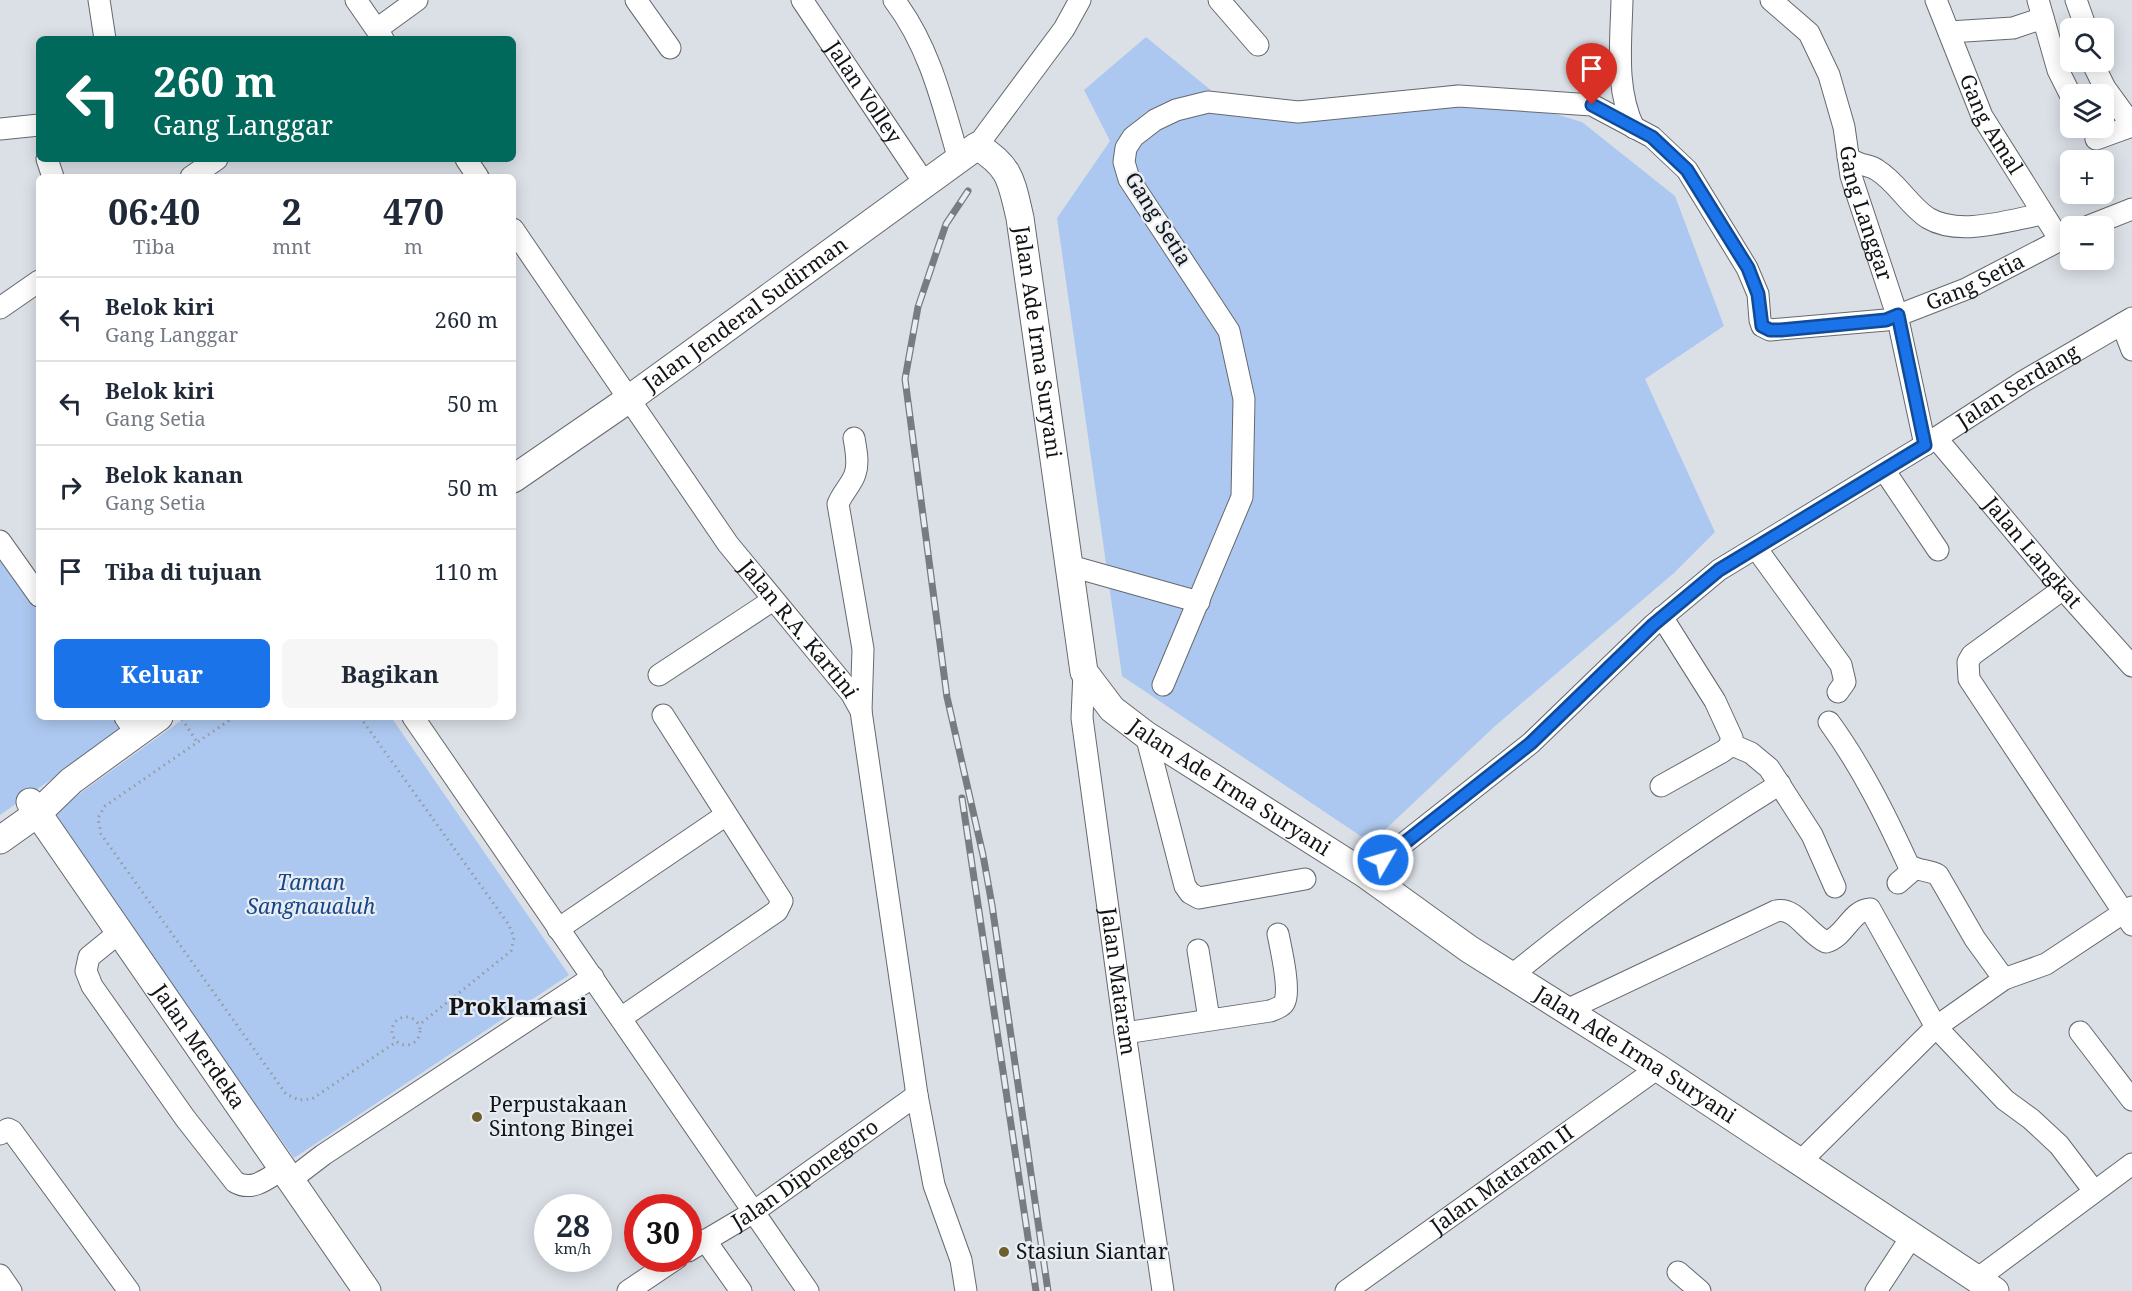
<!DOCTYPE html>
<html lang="id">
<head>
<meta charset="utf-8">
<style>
	body { margin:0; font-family:"Noto Serif",serif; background:#f6f6f7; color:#1f2937; height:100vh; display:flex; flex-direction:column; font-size:22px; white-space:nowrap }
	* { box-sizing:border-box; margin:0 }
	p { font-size:20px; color:#747a83 }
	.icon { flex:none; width:33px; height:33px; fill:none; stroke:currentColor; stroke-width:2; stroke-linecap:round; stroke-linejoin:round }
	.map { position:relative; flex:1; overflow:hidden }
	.drawer { position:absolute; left:36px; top:174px; width:480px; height:546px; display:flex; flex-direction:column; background:#fff; border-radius:9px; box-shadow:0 3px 15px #0003 }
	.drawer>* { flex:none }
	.guide { position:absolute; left:36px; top:36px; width:480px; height:126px; border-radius:9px; box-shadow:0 3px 15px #0003; background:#00695c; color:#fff; overflow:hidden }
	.tools { position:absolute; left:2060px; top:18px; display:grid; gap:12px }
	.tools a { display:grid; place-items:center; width:54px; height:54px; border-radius:9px; background:#fff; box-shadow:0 3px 15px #0003; font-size:30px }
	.speed { position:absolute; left:534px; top:1194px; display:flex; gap:12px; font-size:30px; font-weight:700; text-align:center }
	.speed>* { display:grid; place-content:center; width:78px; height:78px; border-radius:50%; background:#fff; box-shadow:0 3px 15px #0003; line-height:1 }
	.speed small { font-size:15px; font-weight:400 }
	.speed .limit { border:9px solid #d22; background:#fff; color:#111 }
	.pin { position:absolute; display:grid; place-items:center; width:51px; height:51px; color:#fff; margin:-62px -26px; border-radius:50% 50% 50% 0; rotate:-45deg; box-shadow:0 0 6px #0007 }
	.pin .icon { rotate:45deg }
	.me { position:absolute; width:66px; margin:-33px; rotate:52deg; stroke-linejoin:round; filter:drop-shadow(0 0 4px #0008) }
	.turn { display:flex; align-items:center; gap:21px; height:126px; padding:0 18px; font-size:27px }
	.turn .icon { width:78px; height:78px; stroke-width:2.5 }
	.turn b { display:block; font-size:42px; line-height:51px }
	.eta { display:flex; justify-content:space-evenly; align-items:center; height:102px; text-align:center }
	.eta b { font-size:36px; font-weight:700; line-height:42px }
	.cta { display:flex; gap:12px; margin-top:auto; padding:12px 18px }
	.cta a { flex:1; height:69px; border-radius:9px; background:#1a73e8; color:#fff; font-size:24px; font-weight:700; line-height:69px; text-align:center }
	.cta a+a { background:#f6f6f7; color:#1f2937 }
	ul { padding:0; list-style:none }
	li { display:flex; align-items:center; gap:18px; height:84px; padding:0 18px; border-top:2px solid #e0e1e3 }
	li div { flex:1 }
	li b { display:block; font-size:22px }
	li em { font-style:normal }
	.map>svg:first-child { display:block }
</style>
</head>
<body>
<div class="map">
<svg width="2132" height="1291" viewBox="0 0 2132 1291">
	<rect width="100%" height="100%" fill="#dbe0e7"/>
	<g fill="#adc8f0">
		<path d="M1146,37L1240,114L1344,103L1456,84L1582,122L1675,196L1724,326L1645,379L1715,532L1674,573L1494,727L1371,843L1122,676L1057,218L1110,141L1084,90Z"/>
		<path d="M0,555L39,612V717H111L121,731L0,815Z"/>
		<path d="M186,717H391L569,975L294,1158L50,815Z"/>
	</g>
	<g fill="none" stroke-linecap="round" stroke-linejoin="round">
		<defs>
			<g id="minor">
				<path d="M99,0L105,39"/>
				<path d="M356,0L383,39"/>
				<path d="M636,0L670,48"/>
				<path id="s1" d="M802,0L925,184"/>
				<path d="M894,0C930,47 943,105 959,160"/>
				<path d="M1219,0L1258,45"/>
				<path d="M1622,0C1621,43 1615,89 1634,128"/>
				<path id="s2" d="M1771,0L1809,33L1829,75L1844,127L1851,176L1897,315L1925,445"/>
				<path id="s3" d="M1936,0L1982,116L2060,240"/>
				<path d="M2038,0L2058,70L2070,94"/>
				<path d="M2076,0L2086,28"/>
				<path d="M377,29L417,0"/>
				<path d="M1949,32L2013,28L2043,18"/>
				<path d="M2092,62L2105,88L2132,125"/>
				<path d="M0,129L39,125"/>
				<path d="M2096,139L2132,126"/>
				<path d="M977,146L1064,29L1080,0"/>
				<path d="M1848,157C1860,167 1869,164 1877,170C1897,182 1909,206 1928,218C1960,237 2009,220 2043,214"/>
				<path d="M47,159L53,177"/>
				<path d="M466,159L478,177"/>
				<path d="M191,177L217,159"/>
				<path d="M2089,226L2132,209"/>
				<path id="s4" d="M513,229L728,544L851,693L861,711L917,1095L934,1185L961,1260L966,1291"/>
				<path d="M0,308L39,281"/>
				<path d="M2122,324L2132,350"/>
				<path d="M854,438C856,450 859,463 855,474C852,484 842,493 838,504L863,649L861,711"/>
				<path id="s5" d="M1936,438L2063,589L2132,666"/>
				<path d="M1884,470L1938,550"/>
				<path d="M0,541L39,596"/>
				<path d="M1756,548L1841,665L1845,682L1838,692"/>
				<path d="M1067,565L1199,602"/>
				<path d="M2063,589L1972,655L1968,662L1969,679L2132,925"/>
				<path id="s6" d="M1084,672L1082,718L1125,1033L1163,1291"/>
				<path d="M659,675L773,600"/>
				<path id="s7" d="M1163,685L1242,497L1244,399L1229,331L1129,179L1124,162L1126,148L1133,137L1155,120L1176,110L1208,102L1298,112L1459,96L1592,105L1652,137L1687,170L1747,268L1758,294L1760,320L1762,326L1770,330L1886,320L1966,289L2070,235"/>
				<path d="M125,717L136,733"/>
				<path d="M413,717L808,1291"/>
				<path d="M1829,722C1861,766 1885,814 1908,864C1917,872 1928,869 1938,875L1975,939L2004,979"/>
				<path d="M1146,735L1185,886L1190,893L1199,898L1305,879"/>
				<path d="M1730,744L1751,753L1769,768L1812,835L1835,887"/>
				<path d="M1661,786L1722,752L1729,747L1732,738L1715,701L1662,617"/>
				<path id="s8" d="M1365,874L1531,743L1653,625L1719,570L1936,438L2024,381L2132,318"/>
				<path d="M1898,883L1914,869"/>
				<path d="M558,929L726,815"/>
				<path d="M121,931L89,957L86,971L92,986L185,1118L235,1182C252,1192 267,1179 281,1170"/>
				<path d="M1198,950L1209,1019"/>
				<path d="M1511,976C1597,906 1686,842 1780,784"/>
				<path d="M1567,1010L1776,911C1795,906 1807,933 1826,942C1845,937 1851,910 1870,909L1936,1027L2005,1100L2031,1119L2059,1145L2094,1191"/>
				<path d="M621,1018L777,911L782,901L663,715"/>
				<path d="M2080,1032L2132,1100"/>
				<path d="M1125,1033L1270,1011C1275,1009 1283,1007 1285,1001C1290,987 1281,949 1278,934"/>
				<path d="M0,1134L8,1129L12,1131L129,1291"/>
				<path d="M1800,1162L1936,1027L2004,979L2046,964L2132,907"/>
				<path d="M289,1181L323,1155L593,977"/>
				<path d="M705,1240L741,1291"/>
				<path id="s9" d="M688,1251L752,1213L917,1095"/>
				<path d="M1678,1272L1700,1291"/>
				<path d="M0,1275L11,1291"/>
				<path d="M1977,1279L2132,1164"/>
				<path d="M628,1291L677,1258"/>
				<path id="s10" d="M1346,1291L1658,1068"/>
				<path d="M1876,1291L1912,1236"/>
			</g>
			<g id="major">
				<path id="s11" d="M513,479L629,399L977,146C1011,167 1011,180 1020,218L1084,672L1112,709L1146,735L1365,874L1469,949L1658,1068L1995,1291"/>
				<path id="s12" d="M30,802L367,1291"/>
				<path d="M0,840L38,813L71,781L159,717"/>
			</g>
		</defs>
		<use href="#minor" stroke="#65696f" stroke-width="23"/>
		<use href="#major" stroke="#65696f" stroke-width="29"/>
		<g stroke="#969aa0" stroke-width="3" stroke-dasharray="1.5 4.5" stroke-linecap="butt">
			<path d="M234,717L105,806L98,818L101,834L286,1094L299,1100L312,1099L396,1042"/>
			<path d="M360,717L509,925L514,938L511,951L419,1025"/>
			<path d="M182,719L197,742"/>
			<circle cx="406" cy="1031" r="14"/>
		</g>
		<use href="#minor" stroke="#fff" stroke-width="21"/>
		<use href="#major" stroke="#fff" stroke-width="27"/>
		<defs>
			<g id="rail">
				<path d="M968,191L946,224L918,307L905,379L947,697L983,855L992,905L1048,1291"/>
				<path d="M962,798L1036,1291"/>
			</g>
		</defs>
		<use href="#rail" stroke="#787c80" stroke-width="7"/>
		<use href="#rail" stroke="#e8edf4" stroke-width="4.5" stroke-dasharray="14" stroke-linecap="butt"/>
	</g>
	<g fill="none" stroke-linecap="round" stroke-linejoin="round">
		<defs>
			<path id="route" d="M1383,860L1531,743L1653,625L1719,570L1925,445L1898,315L1886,320L1781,330H1770L1762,326L1758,294L1748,268L1687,170L1652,137L1592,105"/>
		</defs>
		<use href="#route" stroke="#114b97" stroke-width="15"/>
		<use href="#route" stroke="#1a73e8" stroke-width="10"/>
	</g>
	<g fill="#6e5e2c" stroke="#e8edf4" stroke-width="2">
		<circle cx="477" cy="1117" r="6"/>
		<circle cx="1004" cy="1252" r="6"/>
	</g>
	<g text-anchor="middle" stroke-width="4.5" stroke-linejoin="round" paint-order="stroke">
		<g font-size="21" fill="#121416" stroke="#e8edf4">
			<text dy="7" stroke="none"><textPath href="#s1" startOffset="111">Jalan Volley</textPath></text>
			<text dy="7" stroke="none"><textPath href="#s3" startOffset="136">Gang Amal</textPath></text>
			<text dy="7" stroke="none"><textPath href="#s2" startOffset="240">Gang Langgar</textPath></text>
			<text transform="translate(1158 219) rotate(58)" y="7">Gang Setia</text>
			<text dy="7" stroke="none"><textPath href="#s7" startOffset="1582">Gang Setia</textPath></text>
			<text dy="7" stroke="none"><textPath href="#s11" startOffset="285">Jalan Jenderal Sudirman</textPath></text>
			<text dy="7" stroke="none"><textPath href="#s11" startOffset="784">Jalan Ade Irma Suryani</textPath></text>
			<text dy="7" stroke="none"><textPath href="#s8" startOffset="818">Jalan Serdang</textPath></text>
			<text dy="7" stroke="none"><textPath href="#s5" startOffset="150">Jalan Langkat</textPath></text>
			<text dy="7" stroke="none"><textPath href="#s4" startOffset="492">Jalan R.A. Kartini</textPath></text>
			<text dy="7" stroke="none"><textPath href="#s11" startOffset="1305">Jalan Ade Irma Suryani</textPath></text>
			<text dy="7" stroke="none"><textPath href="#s6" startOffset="312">Jalan Mataram</textPath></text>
			<text dy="7" stroke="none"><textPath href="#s12" startOffset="297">Jalan Merdeka</textPath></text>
			<text dy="7" stroke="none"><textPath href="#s11" startOffset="1791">Jalan Ade Irma Suryani</textPath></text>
			<text dy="7" stroke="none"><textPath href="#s9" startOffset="140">Jalan Diponegoro</textPath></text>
			<text dy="7" stroke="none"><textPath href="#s10" startOffset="192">Jalan Mataram II</textPath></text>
		</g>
		<g font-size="21" font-style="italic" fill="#15468a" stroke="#e8edf4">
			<text x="311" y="890">Taman<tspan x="311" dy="24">Sangnaualuh</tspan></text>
		</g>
		<g font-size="21" fill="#121416" stroke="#e8edf4" text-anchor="start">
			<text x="489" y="1112">Perpustakaan<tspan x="489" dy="24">Sintong Bingei</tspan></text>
			<text x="1016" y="1259">Stasiun Siantar</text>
		</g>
		<g font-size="24" font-weight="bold" fill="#121416" stroke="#e8edf4">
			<text x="518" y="1015">Proklamasi</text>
		</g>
	</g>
</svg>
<div class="tools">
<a><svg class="icon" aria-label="search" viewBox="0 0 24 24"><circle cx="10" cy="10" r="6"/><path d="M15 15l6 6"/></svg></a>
<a><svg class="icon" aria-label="layers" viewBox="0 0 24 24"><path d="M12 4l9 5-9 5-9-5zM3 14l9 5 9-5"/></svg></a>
<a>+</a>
<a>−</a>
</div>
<div class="speed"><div>28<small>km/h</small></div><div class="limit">30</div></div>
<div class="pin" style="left:1592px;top:105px;background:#d93025"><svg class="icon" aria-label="arrive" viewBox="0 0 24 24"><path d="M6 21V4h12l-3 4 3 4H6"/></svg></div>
<svg class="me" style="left:1383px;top:860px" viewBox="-20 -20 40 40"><circle r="17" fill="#1a73e8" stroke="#fff" stroke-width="3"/><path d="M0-11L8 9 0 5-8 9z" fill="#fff"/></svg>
<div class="guide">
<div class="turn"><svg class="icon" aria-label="left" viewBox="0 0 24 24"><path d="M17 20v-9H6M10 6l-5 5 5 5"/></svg><div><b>260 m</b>Gang Langgar</div></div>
</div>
<section class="drawer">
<div class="eta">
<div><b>06:40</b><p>Tiba</p></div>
<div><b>2</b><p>mnt</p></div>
<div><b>470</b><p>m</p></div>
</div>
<ul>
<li><svg class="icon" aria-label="left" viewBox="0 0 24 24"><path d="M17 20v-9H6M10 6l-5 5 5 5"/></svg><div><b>Belok kiri</b><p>Gang Langgar</p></div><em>260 m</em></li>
<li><svg class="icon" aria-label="left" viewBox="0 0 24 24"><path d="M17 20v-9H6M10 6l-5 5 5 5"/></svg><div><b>Belok kiri</b><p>Gang Setia</p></div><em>50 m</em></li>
<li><svg class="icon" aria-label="right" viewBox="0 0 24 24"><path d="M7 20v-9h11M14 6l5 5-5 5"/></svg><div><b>Belok kanan</b><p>Gang Setia</p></div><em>50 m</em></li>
<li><svg class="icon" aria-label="arrive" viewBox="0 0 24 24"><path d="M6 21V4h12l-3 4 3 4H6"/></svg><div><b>Tiba di tujuan</b></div><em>110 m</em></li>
</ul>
<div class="cta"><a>Keluar</a><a>Bagikan</a></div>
</section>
</div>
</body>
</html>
